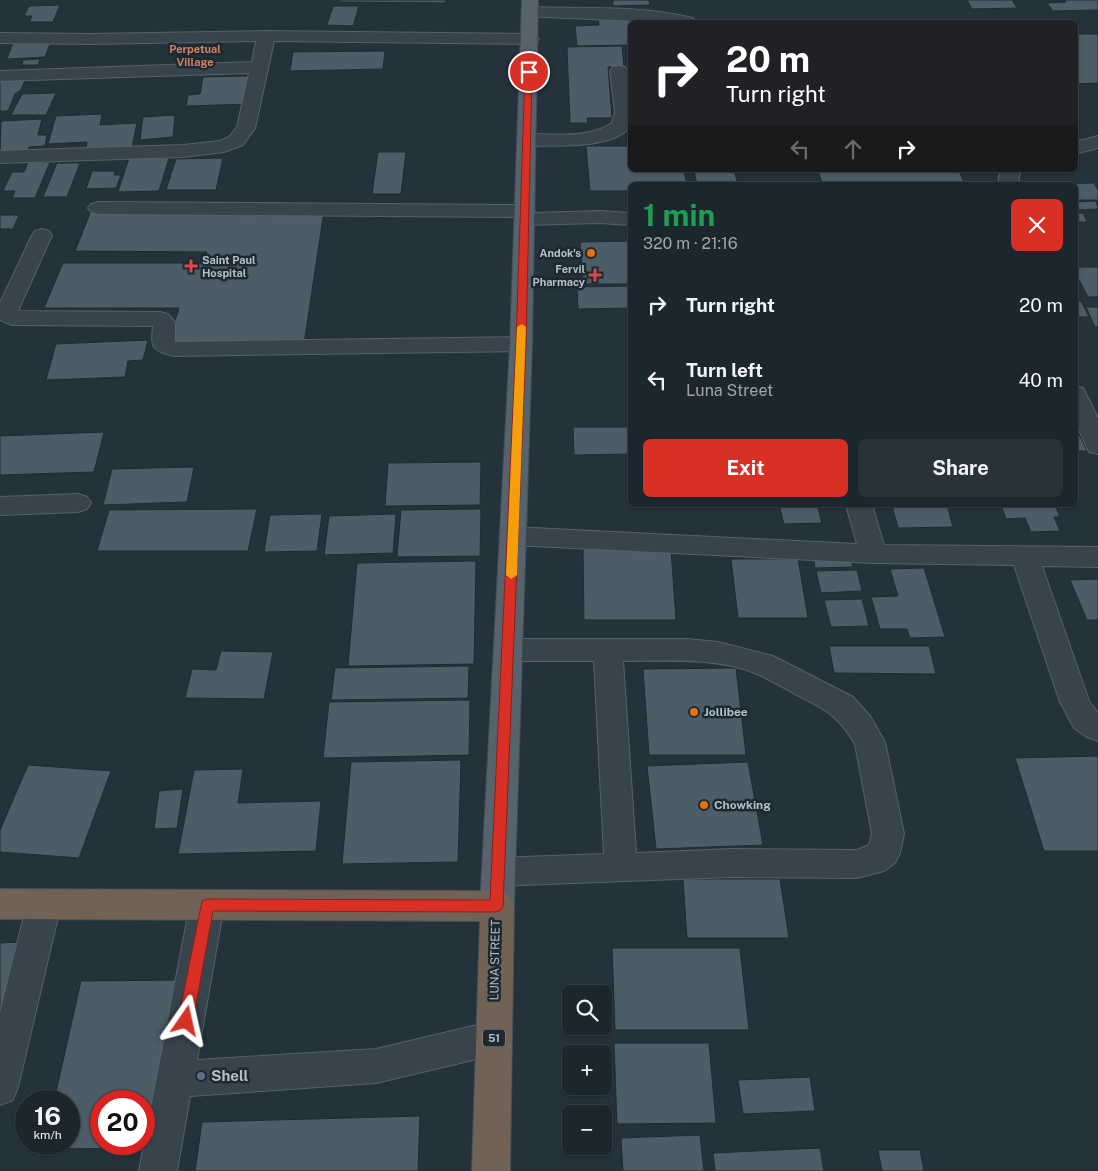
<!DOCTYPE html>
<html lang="en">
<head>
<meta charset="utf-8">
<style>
	body { margin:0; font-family:"Public Sans",sans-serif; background:#283239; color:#f1f3f6; height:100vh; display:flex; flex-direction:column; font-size:19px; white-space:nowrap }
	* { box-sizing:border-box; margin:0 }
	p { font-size:16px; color:#a0a5aa }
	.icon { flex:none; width:28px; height:28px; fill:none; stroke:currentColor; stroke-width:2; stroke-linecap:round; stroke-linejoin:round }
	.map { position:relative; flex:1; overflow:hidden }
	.panel { position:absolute; left:628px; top:182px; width:450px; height:325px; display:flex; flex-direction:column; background:#1b262d; border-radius:8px; box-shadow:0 1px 4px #0004,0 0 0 1px #394349 }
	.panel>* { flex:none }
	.top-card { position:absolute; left:628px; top:20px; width:450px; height:152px; border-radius:8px; box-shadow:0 1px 4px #0004,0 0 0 1px #394349; background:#202124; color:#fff; overflow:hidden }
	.fabs { position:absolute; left:562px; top:985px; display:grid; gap:10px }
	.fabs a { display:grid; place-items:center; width:50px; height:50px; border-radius:8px; background:#1b262d; box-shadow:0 1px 4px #0004,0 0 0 1px #394349; font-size:25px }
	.speed { position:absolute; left:15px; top:1090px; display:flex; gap:10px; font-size:25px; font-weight:700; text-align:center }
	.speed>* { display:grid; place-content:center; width:65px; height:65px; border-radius:50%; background:#1b262d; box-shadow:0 1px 4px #0004,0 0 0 1px #394349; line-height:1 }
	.speed small { font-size:12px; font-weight:400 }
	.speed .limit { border:8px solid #d22; background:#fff; color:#111 }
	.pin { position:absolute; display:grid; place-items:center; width:42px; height:42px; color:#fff; margin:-21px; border:2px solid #fff; border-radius:50%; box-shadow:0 1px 5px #0007 }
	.me { position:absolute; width:55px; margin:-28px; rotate:11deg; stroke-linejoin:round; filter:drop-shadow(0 0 4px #0008) }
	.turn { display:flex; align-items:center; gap:18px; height:105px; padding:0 15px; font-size:22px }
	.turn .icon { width:65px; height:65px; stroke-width:2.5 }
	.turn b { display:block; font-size:35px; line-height:42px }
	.lanes { display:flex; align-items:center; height:48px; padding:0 15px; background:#0003; justify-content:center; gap:25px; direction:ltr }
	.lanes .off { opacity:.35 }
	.round { display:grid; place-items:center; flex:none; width:52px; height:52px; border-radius:8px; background:#283239 }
	.head { display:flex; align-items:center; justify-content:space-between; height:85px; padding:0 15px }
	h1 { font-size:30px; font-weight:700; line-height:38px; color:#1e9e55 }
	.action { display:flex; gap:10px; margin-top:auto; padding:10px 15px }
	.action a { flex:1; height:58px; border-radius:8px; background:#d93025; color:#fff; font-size:20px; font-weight:700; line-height:58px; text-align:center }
	.action a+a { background:#283239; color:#f1f3f6 }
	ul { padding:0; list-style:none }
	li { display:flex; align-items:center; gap:15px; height:75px; padding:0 15px }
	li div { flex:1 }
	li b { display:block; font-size:19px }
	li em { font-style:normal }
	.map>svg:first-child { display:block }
</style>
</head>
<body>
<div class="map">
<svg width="1098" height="1171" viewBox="0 0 1098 1171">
	<rect width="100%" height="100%" fill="#24323c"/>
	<g fill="#4c5d67" stroke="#1f2b33" fill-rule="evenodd">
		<path d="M340,0H446V3L339,2Z"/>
		<path d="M613,0H649L650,5L613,6Z"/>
		<path d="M967,0H1012L1017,8L972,9Z"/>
		<path d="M1064,0H1098V10L1053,11L1047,3L1066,2Z"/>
		<path d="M60,5L53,22H29L32,16H24L29,6Z"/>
		<path d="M333,6H359L353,26L327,25Z"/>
		<path d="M598,16H632L633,22H630V45L577,46L575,26L599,25Z"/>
		<path d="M1075,34H1098V83L1075,84Z"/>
		<path d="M52,39L45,57L7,59L14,40Z"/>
		<path d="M622,46L624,67H608L612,118H587L588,123H570L567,47Z"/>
		<path d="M385,51L383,69L290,71L293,52Z"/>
		<path d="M40,59L38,65H22L23,60Z"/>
		<path d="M248,76L252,104L186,106L188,95L200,94L203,77Z"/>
		<path d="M25,80L21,90L15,94L8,111H0V81Z"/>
		<path d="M56,93L46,115H11L22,94Z"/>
		<path d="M102,114L100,125L137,123L131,151L85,153L87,142L48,144L56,116Z"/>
		<path d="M175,115L173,137L140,140L143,117Z"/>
		<path d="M42,119L38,135H47L45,146L29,147L27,154L0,156L1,121Z"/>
		<path d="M586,146H630V170H684L687,185H630V191H590Z"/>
		<path d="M378,152H406L401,194H372Z"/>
		<path d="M129,158H169L159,191L118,192Z"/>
		<path d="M223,158L216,190H166L176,159Z"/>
		<path d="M28,162H50L35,198H12L15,191H3L12,172H24Z"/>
		<path d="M57,163H80L67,197H43Z"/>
		<path d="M694,170H734L738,185H697Z"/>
		<path d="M818,170H959L964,183H822Z"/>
		<path d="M92,171H115L114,175H121L116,188L86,189Z"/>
		<path d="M1094,183L1098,190V200H1075V185L1043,184Z"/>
		<path d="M1096,201L1098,209L1075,210V202Z"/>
		<path d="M91,211H324L304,344L168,345L179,308H44L63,263H203L207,252L75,251Z"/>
		<path d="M1075,213H1083L1087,222H1075Z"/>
		<path d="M0,215H19L13,229H0Z"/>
		<path d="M630,241V284H583L580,242Z"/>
		<path d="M1075,267H1098V297H1088L1075,272Z"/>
		<path d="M630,286V308L578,309L577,287Z"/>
		<path d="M1075,301H1081L1089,317H1075Z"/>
		<path d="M1086,307H1098V327H1095Z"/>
		<path d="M148,340L143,360L128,361L125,377L46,380L56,344Z"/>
		<path d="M573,427H630V454L574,455Z"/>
		<path d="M104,432L94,472L0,475V436Z"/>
		<path d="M1075,436H1080L1087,451H1075Z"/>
		<path d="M481,462L480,505L385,506L388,463Z"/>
		<path d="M194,467L187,502L103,505L112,469Z"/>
		<path d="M779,505H817L822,523L784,524Z"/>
		<path d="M892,505H947L953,527L898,528Z"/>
		<path d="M1001,505H1055L1060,517H1054L1060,531L1031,532L1025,518L1006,519Z"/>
		<path d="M257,509L248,551H97L109,510Z"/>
		<path d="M481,509L480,556L397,557L401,510Z"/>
		<path d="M322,514L317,551L264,552L270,515Z"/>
		<path d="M396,514L393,553L324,555L329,516Z"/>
		<path d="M583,549H671L676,620H584Z"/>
		<path d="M849,554L853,567L815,568L813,555Z"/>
		<path d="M731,559H798L808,618H738Z"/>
		<path d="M476,561L474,664L348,666L357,563Z"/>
		<path d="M924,568L945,637L910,638L907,629H880L871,597L898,596L890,569Z"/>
		<path d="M857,570L862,591L821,593L816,571Z"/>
		<path d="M1098,579V620H1087L1070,580Z"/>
		<path d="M862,599L869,626L831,627L824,600Z"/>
		<path d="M829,646H929L936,674L834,673Z"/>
		<path d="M221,651L273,652L264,699L185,698L192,669L216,670Z"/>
		<path d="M469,666L468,698L331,700L335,668Z"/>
		<path d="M736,668L746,755H649L643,669Z"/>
		<path d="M470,700L469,755L323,758L329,702Z"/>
		<path d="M1098,756V851H1044L1015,758Z"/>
		<path d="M461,760L458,862L342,864L351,762Z"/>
		<path d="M748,762L763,845L656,849L647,766Z"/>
		<path d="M28,765L111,771L79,858L0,852V830Z"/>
		<path d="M243,769L238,803L321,801L316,851L178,854L194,770Z"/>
		<path d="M183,789L177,828L154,829L159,791Z"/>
		<path d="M683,879H780L789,938H687Z"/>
		<path d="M20,942L0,1016V943Z"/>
		<path d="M612,948H740L749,1030H615Z"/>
		<path d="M182,980L152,1148L43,1149L44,1144H69V1101H54L81,981ZM101,1101H144V1144H101Z"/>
		<path d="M614,1043H709L716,1123L617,1124Z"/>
		<path d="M810,1077L815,1111L743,1114L738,1080Z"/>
		<path d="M420,1116L418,1171H195L202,1122Z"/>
		<path d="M700,1135L704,1171H623L621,1138Z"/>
		<path d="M820,1148L824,1171H715L713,1153Z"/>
		<path d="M878,1150H920L924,1171H882Z"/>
	</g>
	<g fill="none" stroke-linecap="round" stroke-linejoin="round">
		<defs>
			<g id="minor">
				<path d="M530,7C584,9 640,5 693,18L695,22H659L524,16L522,12L524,8Z"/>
				<path d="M266,31L530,34L536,35L539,39L536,43L530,44L274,41L255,128L243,145L224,152L183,157L0,163V151L183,145L220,141L229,137L237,127L249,73L0,81V71L252,62L256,41L91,44L0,43V33L91,34Z"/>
				<path d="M619,66L625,67C634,79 630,111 630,126C615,150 553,145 527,146L520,144L517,140L520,136L527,134C554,134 588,139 612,123L615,112L610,71L613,67Z"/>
				<path d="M1098,136V148L1075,154V142Z"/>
				<path d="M1000,170H1020L1018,185H998Z"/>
				<path d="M98,202L525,205L532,207L535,211L534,213L600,211L630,213V225L600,223L525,225L518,223L515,219L516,217L98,214L91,212L88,208L91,204Z"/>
				<path d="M42,229L49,231L52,235L18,311L160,312L168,314L175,322V341L176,342L521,337L529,339L532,344L529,349L521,351L174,356C151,350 151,348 153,326L12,325L0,320V303L32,235L35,231Z"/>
				<path d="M1075,386L1083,388L1098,418V454L1089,452L1075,421Z"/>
				<path d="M78,494L87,497L91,503L87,509L78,512L0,515V497Z"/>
				<path d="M846,505H872L884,545L1098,547V567L1042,566L1089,701L1098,713V741L1087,737L1074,728L1060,702L1014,565L873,563L513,545L504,543L500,536L504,529L513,527L857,544Z"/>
				<path d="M508,639H687L718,642L773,656L853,697L870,716L885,742L904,834L900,853L895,863L884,871L857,878L732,877L498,886L486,882L482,872L486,862L498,858L604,854L594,661H508L498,658L494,650L498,642ZM623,661C665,661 717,657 757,674C771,680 784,688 797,695C826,710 838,715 855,744L872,834L869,845L857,850L732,849L636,853Z"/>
				<path d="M44,889L56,894L61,904L18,1087L13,1100L0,1105V1013L27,904L32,894Z"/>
				<path d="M207,890L219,895L224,905L197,1060L376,1049L494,1021L507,1026L512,1038L507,1050L494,1055L376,1083L190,1096L177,1171H139L190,905L195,895Z"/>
			</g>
			<path id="major" d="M522,0H538L532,344L514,906L509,916L497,921L485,916L480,906L510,344Z"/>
			<path id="highway" d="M0,889L497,891L509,896L514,906L510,1171H472L480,921L0,919Z"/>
		</defs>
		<use href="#minor" stroke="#56626a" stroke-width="2"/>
		<use href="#major" stroke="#414d55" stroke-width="2"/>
		<use href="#highway" stroke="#434f57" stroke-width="2"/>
		<use href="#minor" fill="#38444c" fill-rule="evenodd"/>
		<use href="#major" fill="#56636c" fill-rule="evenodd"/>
		<use href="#highway" fill="#726255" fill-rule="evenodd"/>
	</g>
	<path fill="#d93025" stroke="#8d1f18" d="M529,70L532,72L526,344L503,906L501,910L496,912L213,911L193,1021L191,1026L186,1028L180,1026L178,1021L202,901L207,899L490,900L516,344L525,72Z"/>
	<path fill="#f59e0b" d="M522,324L526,327L517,575L511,579L506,575L517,327Z"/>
	<g fill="#e8710a" stroke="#1d2931" stroke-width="2">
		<circle cx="591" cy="253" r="5"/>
		<circle cx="694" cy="712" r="5"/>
		<circle cx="704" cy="805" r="5"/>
	</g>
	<g fill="#e0444e" stroke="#1d2931" stroke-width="2">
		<path d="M188.5 258.5h5v5h5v5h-5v5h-5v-5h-5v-5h5z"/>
		<path d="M592.5 267.5h5v5h5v5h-5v5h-5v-5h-5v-5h5z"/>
	</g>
	<circle fill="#5c6f8a" stroke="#1d2931" stroke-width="2" cx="201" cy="1076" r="5"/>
	<g text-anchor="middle" stroke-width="5" stroke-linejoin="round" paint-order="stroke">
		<g font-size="11" font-weight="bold" fill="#d18165" stroke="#1d2931">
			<text x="195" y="53">Perpetual<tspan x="195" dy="13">Village</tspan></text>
		</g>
		<g font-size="11" font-weight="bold" fill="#b3bfc8" stroke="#1d2931" text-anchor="end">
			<text x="581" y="257">Andok's</text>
			<text x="202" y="264" text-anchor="start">Saint Paul<tspan x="202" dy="13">Hospital</tspan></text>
			<text x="585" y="273">Fervil<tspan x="585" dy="13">Pharmacy</tspan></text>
		</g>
		<rect fill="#1d2931" stroke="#86929b" stroke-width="1" x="483" y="1029.5" width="22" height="17" rx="4"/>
		<g font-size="11" font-weight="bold" fill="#b3bfc8">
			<text x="494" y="1042">51</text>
		</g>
		<g font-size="12" font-weight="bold" fill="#b3bfc8" stroke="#1d2931" text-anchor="start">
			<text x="704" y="716">Jollibee</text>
			<text x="714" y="809">Chowking</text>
		</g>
		<g font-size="12" fill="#b3bfc8" stroke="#1d2931">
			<text transform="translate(495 960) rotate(-89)" y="4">LUNA STREET</text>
		</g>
		<g font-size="15" font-weight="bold" fill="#b3bfc8" stroke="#1d2931" text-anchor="start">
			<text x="211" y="1081">Shell</text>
		</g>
	</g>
</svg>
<div class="fabs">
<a><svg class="icon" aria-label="search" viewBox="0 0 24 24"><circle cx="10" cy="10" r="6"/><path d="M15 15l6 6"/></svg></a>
<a>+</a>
<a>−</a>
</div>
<div class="speed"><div>16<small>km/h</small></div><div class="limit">20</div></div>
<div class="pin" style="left:529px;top:72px;background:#d93025"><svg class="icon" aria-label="arrive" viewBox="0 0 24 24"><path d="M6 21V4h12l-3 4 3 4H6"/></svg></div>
<svg class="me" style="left:186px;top:1021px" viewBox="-20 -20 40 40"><path d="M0-17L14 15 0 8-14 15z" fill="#d93025" stroke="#fff" stroke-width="4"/></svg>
<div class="top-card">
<div class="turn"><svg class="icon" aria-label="right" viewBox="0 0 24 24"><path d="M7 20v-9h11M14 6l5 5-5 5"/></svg><div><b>20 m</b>Turn right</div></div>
<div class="lanes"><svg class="icon off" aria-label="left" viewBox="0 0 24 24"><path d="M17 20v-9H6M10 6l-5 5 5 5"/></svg><svg class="icon off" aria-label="ahead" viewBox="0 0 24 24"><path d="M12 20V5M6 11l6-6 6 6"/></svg><svg class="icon" aria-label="right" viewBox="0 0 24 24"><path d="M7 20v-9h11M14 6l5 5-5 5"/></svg></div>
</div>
<section class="panel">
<div class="head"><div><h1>1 min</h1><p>320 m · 21:16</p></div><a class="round" style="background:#d93025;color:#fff"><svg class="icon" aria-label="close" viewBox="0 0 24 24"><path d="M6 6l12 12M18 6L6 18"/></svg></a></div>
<ul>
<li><svg class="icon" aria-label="right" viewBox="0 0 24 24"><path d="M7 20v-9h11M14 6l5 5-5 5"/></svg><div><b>Turn right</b></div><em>20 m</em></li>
<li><svg class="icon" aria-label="left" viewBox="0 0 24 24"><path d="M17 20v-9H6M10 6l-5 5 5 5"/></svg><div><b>Turn left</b><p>Luna Street</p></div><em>40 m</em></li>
</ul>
<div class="action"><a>Exit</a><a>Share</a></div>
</section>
</div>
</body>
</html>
